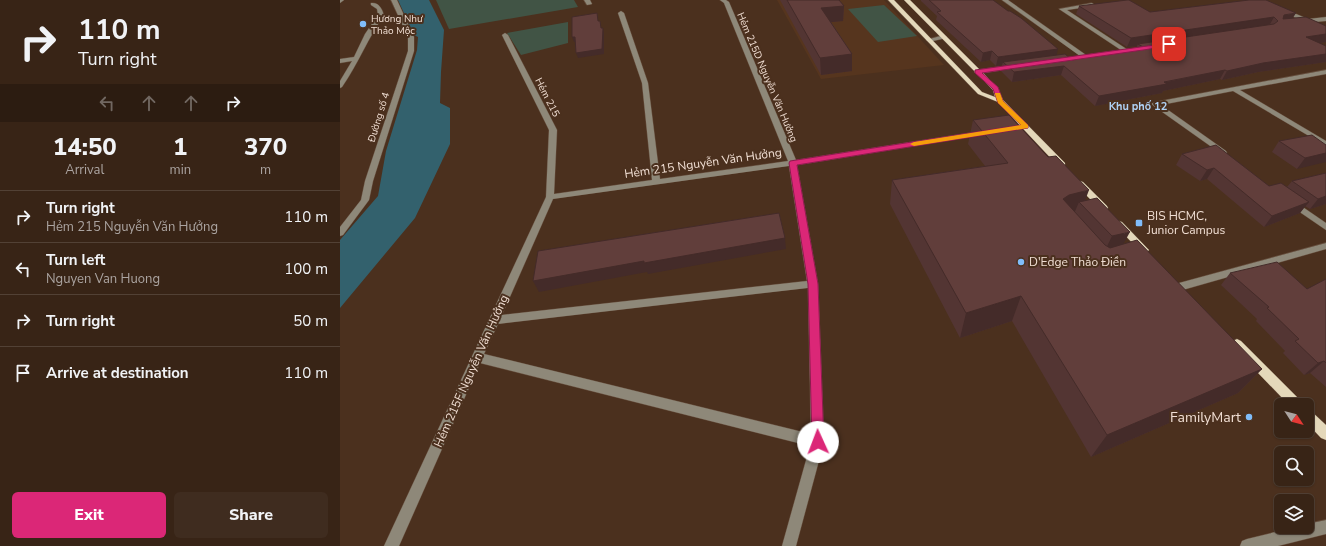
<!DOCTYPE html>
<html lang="en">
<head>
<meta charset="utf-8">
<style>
	body { margin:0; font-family:"Nunito Sans",sans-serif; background:#3f2c1f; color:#f1f3f6; height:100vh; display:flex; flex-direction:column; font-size:15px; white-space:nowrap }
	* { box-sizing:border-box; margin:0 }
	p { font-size:13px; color:#aba4a1 }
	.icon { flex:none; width:22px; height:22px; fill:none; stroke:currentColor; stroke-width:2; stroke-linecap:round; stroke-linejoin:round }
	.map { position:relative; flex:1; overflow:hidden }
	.drawer { display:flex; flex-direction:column; background:#382416; width:340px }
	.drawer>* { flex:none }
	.guide { background:#382416; color:#f1f3f6; overflow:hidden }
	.needle { width:26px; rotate:126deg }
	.tools { position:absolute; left:934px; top:398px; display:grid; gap:8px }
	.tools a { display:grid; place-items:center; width:40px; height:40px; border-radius:6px; background:#382416; box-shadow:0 1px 3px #0004,0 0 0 1px #524135; font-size:20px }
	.pin { position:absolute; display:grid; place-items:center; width:34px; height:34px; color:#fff; margin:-17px; border-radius:8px; box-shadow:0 2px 6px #0006 }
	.me { position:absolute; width:44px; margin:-22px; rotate:358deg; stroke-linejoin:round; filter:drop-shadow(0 0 3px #0008) }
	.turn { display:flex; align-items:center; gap:14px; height:84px; padding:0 12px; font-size:18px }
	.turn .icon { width:52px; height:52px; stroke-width:2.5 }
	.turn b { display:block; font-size:28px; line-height:34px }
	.lanes { display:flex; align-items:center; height:38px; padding:0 12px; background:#0003; justify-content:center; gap:20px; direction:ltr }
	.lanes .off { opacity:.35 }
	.eta { display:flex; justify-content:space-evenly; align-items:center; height:68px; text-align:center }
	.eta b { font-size:24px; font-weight:800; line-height:28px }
	.primary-button { display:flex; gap:8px; margin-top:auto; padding:8px 12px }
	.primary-button a { flex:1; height:46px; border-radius:6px; background:#db2777; color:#fff; font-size:16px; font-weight:800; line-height:46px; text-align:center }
	.primary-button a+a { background:#3f2c1f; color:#f1f3f6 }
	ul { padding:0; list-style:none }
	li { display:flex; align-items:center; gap:12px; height:52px; padding:0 12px; border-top:1px solid #524135 }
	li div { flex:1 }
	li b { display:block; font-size:15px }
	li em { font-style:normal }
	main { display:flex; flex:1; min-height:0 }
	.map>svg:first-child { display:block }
</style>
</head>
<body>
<main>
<section class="drawer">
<div class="guide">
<div class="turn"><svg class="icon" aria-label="right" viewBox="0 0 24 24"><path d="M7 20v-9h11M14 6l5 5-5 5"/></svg><div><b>110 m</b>Turn right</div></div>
<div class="lanes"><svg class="icon off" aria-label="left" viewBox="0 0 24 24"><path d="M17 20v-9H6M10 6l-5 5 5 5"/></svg><svg class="icon off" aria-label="ahead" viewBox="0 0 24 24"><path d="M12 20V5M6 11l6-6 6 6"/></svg><svg class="icon off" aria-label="ahead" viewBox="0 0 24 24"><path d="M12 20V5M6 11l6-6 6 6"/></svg><svg class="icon" aria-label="right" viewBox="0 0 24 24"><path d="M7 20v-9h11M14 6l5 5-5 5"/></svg></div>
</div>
<div class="eta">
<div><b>14:50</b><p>Arrival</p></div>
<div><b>1</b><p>min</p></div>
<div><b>370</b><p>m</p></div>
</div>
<ul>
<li><svg class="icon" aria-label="right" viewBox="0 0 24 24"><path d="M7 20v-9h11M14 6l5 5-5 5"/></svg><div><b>Turn right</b><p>Hẻm 215 Nguyễn Văn Hưởng</p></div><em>110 m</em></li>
<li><svg class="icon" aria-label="left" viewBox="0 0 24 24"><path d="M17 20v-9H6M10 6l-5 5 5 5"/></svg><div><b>Turn left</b><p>Nguyen Van Huong</p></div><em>100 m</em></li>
<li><svg class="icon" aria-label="right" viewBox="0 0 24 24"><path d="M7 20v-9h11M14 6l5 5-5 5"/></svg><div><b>Turn right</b></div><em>50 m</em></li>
<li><svg class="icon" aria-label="arrive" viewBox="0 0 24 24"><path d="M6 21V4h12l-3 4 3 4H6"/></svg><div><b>Arrive at destination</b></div><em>110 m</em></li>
</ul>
<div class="primary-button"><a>Exit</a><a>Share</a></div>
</section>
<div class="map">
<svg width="986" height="546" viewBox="0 0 986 546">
	<rect width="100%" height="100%" fill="#4b301e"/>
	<path fill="#56351e" d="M437,0H544L604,65L481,79Z"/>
	<g fill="#415445">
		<path d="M96,0H234L238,7L109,29Z"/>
		<path d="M544,5L577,36L538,42L508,9Z"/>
		<path d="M228,22V43L181,55L167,33Z"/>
	</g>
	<path fill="#33616d" d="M58,0H89L104,30L101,72L100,103L110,108V144L75,218L0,308V240L38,196L46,151L77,50L78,37L74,35Z"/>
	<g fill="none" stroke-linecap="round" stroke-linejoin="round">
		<defs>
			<g id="minor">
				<path d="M0,0H4L0,3Z"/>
				<path d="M51,0H57L74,37V51L33,181L29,200L3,235L0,236V227L21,200L25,181L68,51V37Z"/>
				<path d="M244,0H250L252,4L247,5Z"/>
				<path d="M380,0H386L389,2L456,160L642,131L646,133L642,135L457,165L478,284L484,442L456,546H442L470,446L140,363L59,546H44L206,197L209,130L162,35L165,33L168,35L217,130L214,194L312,180L302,83L278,13L281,11L284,13L308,83L320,179L448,161L384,3ZM449,166L467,281L162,315L213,199ZM468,288L471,434L144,354L158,324Z"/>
				<path d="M662,0H668L746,55L773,51L776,53L773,55L716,62V60L740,56Z"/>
				<path d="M31,3C39,2 42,9 44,15C28,38 18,64 2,87L0,88V81L12,61L0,63V59L14,57L25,34L38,15L37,9L31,5Z"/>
				<path d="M752,3L755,5L754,6L727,10L788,50V52H784L719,9Z"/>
				<path d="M942,8L968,19L986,17V21L974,22L986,27V31L940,11L939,10Z"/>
				<path d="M604,35L607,37L606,38L589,42L586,40Z"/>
				<path d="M674,65L677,67L676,68L637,74L634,72L637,70Z"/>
				<path d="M986,70V74L900,90L986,141V146L893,91L821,105L886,151L887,153L883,155L811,104L815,102Z"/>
				<path d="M951,199L986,223V230L948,204L947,202Z"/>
				<path d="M986,243V249L839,291L835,290L834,287L835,284L839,283Z"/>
				<path d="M986,520V534L938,546H900L902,541L907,539L956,527H967V524Z"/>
			</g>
			<g id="major">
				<path d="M548,0H554L642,92L655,97L653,90L564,0H570L658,88L663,100L725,163V167H719L658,102L638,94Z"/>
				<path d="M740,181L743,182L767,206L768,208L767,210H761L737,186L736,184L737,182Z"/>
				<path d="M779,221L782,222L807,248L809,250L807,252H801L776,226L774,224L776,222Z"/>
				<path d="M897,339L901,341L961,401L963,405H949L893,347L891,344L893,341Z"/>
				<path d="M967,409L971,411L986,425V440L981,438L967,423Z"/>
			</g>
		</defs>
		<use href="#minor" stroke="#654c3b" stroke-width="1"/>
		<use href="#major" stroke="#654c3b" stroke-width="1"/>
		<use href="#minor" fill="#8e8879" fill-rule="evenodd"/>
		<use href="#major" fill="#e4d8ba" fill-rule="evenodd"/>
	</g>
	<g fill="#533533">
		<path d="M440,0H499L504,6L503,21L491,22L512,54V71L481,75Z"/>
		<path d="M581,0H653L716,55L732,60L796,48L797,46L787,47L736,14L739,6L810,12L909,0L953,18L986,26V42L979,43L986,46V62L918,72L882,80L880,79L823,91L822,93L755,106L721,75L672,82L661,71L662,65L656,66L650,60L641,62L596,20L597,16L581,1Z"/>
		<path d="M633,120L745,200L783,244L922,369L898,393L751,457L672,321L620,338L550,204L552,180L645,166L628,144Z"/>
		<path d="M939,141L986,145L957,169L932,152Z"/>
		<path d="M842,154L929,186L947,187L952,181L986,173V204L970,209L965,206L960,213L924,227L867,179L860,181L836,165Z"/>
		<path d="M890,273L967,289L986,279V387L970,373L964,375L943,353L945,351L916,321L917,319L881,285Z"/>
	</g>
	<g fill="#442b29">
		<path d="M504,6L503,21L482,23L481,8Z"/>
		<path d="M956,13L951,21L939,24L944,15Z"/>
		<path d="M934,17L929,26L798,44L797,46L787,47L791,38Z"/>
		<path d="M263,28L264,33V54L238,58L236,53Z"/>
		<path d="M986,34V42L961,46L966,37Z"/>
		<path d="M232,37H235L236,42H234Z"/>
		<path d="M718,49L716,58L663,62L662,65L656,66L658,57Z"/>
		<path d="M652,51L650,60L641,62L643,53Z"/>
		<path d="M512,54V71L481,75L480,58Z"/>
		<path d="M986,54V62L918,72L882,80L887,71L923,63Z"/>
		<path d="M724,66L721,75L672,82L674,72Z"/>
		<path d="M885,70L880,79L823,91L822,93L755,106L759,96Z"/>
		<path d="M986,153V162L957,169L965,158Z"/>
		<path d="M874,168L867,179L860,181L867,170Z"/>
		<path d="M749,190L743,206L739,202L733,216L723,199L729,195Z"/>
		<path d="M986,196V204L970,209L978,199Z"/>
		<path d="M969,202L960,213L924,227L932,216Z"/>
		<path d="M790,232L776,257L760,261L772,236Z"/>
		<path d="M445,238L446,249L308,274L307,272L199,292L193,281L304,261Z"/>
		<path d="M681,296L672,321L620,338L626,313Z"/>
		<path d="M984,361L970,373L964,375L978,363Z"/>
		<path d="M922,369L898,393L751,457L767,435Z"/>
	</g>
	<g fill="#613e3b" stroke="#442b29">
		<path d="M447,0H499L504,6L481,8L512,54L480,58Z"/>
		<path d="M589,0H653L668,11H670L681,18L718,49L658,57L652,51L643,53L597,12L601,11Z"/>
		<path d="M787,0H789L810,12L909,0H926L956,13L944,15L943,19L966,17L986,26V34L966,37L986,46V54L923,63L887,71L885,70L824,82L827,84L759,96L724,66L674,72L663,62L725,54L732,60L803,47L798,44L934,24L938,21L934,17L791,38L739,6Z"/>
		<path d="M257,13L258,21H260L261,28H263L262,49L236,53L235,37H232V17Z"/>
		<path d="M669,115L708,157L716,156L749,190L729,195L723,199L765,245L770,248L797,240L922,369L767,435L681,296L626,313L552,180L668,163L633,120Z"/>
		<path d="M972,135L986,145V153L965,158L939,141Z"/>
		<path d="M876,145L929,186L941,183L969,202L932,216L874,168L867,170L842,154Z"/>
		<path d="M986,173V196L978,199L952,181Z"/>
		<path d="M757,198L790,232L772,236L739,202Z"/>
		<path d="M439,213L445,238L304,263V261L193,281L198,251Z"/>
		<path d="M937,262L967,289L986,279V363L984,361L978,363L955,341L959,339L927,308L929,307L890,273Z"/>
	</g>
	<path fill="#db2777" stroke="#8e194d" d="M829,43H831V46L642,73L658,87L663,101L688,125V128L457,165L478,284L484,442L483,446L478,447L474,446L472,442L468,284L449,163L450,161L681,125L658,103L653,89L635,73V70Z"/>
	<path fill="#f59e0b" d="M655,93H660L663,101L688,125V128L574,146L570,144L574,142L681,125L658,103L655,94Z"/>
	<g fill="#80bdfa" stroke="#4b301e" stroke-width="1.5">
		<circle cx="23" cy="24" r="4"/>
		<rect x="795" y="219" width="8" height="8" rx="2"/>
		<circle cx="681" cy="262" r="4"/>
		<circle cx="909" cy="417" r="4"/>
	</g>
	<g text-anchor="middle" stroke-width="4" stroke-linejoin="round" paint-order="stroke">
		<g font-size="10" fill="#f0ded3" stroke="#4b301e" text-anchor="start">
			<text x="31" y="22">Hương Như<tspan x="31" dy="12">Thảo Mộc</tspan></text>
		</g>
		<g font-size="10" fill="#f0ded3" stroke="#4b301e">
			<text transform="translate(428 77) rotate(67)" y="4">Hẻm 215D Nguyễn Văn Hưởng</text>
			<text transform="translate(208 97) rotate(63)" y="4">Hẻm 215</text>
			<text transform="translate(38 117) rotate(-73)" y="4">Đường số 4</text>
		</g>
		<g font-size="11" font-weight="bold" fill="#afd1f3" stroke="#4b301e">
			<text x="798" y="110">Khu phố 12</text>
		</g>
		<g font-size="12" fill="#f0ded3" stroke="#4b301e">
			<text transform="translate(363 163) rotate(-8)" y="4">Hẻm 215 Nguyễn Văn Hưởng</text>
			<text transform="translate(131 371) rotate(-66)" y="4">Hẻm 215F Nguyễn Văn Hưởng</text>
		</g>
		<g font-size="12" fill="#f0ded3" stroke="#4b301e" text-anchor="start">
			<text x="807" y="220">BIS HCMC,<tspan x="807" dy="14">Junior Campus</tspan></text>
			<text x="689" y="266">D'Edge Thảo Điền</text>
		</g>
		<g font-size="14" fill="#f0ded3" stroke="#4b301e" text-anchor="end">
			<text x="901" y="422">FamilyMart</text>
		</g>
	</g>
</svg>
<div class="tools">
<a><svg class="needle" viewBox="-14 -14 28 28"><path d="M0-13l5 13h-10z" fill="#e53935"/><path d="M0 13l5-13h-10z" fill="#aba4a1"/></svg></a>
<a><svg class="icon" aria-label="search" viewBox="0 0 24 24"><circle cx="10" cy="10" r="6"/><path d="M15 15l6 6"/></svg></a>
<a><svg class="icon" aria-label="layers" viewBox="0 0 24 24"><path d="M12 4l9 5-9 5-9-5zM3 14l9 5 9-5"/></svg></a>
</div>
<div class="pin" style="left:829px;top:44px;background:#d93025"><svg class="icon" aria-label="arrive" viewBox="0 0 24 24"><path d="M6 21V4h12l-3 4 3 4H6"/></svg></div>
<svg class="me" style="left:478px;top:442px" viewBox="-20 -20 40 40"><circle r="19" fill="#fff"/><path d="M0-13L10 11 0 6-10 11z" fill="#db2777"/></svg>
</div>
</main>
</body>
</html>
